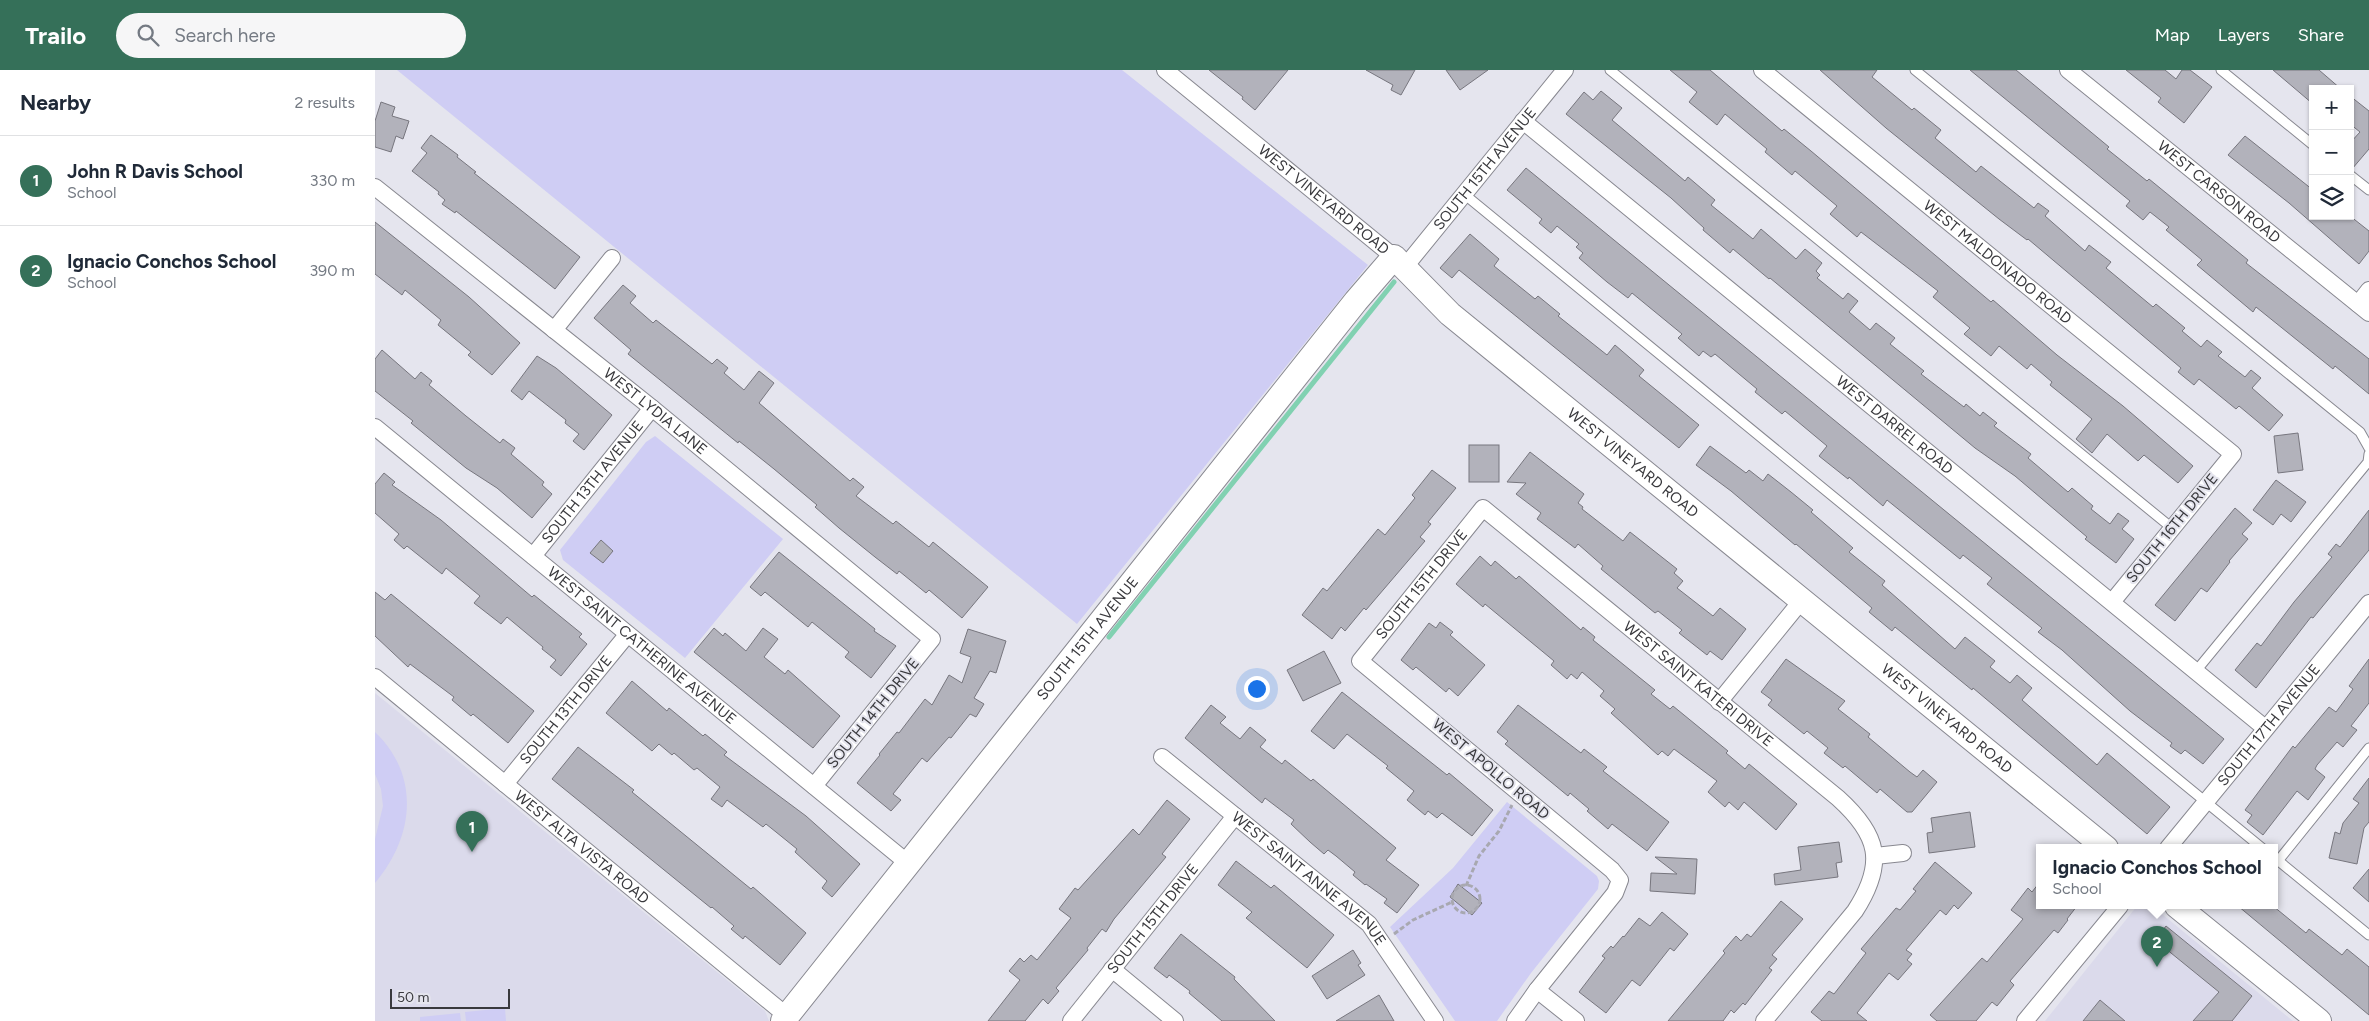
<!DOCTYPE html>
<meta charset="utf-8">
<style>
:root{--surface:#fff;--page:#f6f6f7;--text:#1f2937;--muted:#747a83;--line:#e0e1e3;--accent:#357059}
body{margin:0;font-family:Figtree,sans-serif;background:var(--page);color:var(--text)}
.controls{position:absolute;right:15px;top:15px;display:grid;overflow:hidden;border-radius:0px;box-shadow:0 1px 4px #0004}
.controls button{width:45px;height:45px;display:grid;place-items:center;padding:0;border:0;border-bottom:1px solid var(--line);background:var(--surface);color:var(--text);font:25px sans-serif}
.scale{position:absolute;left:15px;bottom:12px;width:120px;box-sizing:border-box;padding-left:5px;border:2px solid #39393d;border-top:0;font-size:14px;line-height:18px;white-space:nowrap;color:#39393d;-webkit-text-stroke:4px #e5e5ee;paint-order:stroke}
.you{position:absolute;left:881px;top:618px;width:18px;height:18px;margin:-12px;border:4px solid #fff;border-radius:50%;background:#1a73e8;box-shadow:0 0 0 8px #1a73e833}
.badge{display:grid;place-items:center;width:32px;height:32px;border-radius:50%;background:var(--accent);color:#fff;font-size:16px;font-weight:700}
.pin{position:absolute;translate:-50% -41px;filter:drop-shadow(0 1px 2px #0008)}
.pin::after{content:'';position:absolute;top:26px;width:18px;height:15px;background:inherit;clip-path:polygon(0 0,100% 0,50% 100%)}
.popup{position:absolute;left:1661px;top:774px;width:242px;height:65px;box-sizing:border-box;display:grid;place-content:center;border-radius:0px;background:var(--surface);filter:drop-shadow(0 1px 4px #0005);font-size:16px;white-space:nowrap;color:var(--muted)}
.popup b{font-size:19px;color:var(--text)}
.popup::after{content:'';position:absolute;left:50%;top:100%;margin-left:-10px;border:10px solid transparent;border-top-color:var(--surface)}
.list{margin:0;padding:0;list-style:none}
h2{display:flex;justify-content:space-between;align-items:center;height:65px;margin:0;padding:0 20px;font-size:21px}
h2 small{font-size:16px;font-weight:400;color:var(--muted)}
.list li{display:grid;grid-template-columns:32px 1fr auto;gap:15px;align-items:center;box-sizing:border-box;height:90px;padding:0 20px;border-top:1px solid var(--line)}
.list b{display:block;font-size:19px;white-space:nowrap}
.list p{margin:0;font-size:16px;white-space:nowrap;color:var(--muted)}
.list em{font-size:16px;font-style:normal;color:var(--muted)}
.icon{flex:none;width:28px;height:28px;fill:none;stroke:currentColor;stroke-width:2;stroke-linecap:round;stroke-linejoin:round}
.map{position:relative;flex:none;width:1994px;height:951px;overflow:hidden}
header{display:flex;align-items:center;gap:30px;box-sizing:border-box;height:70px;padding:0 25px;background:var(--accent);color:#fff}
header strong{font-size:24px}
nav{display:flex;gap:28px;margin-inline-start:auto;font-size:18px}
.search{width:350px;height:45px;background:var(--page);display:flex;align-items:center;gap:12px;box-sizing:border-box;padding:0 18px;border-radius:28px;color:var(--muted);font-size:19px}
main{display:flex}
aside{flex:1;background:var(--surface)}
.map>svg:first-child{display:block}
.built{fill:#dbdaeb}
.green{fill:#cfcdf4}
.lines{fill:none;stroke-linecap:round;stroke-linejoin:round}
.stream{stroke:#81d1b1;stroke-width:5}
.building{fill:#b2b2bb;stroke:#77767e}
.lane-casing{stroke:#888890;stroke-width:11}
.street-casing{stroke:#888890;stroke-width:18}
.secondary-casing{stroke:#888890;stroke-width:26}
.path{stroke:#a8a8b0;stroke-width:3;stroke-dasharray:5 2.5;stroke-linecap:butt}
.lane{stroke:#fff;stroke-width:9}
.street{stroke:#fff;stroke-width:16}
.secondary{stroke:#fff;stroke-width:24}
.labels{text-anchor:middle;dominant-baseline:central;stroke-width:4;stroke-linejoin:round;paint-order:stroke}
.street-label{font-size:15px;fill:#39393d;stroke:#e5e5ee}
</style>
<header>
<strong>Trailo</strong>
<div class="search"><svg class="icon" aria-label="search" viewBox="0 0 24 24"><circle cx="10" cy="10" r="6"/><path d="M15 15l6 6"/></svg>Search here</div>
<nav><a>Map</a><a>Layers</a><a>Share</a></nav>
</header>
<main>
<aside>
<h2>Nearby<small>2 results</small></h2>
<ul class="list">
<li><span class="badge">1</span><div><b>John R Davis School</b><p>School</p></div><em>330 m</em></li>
<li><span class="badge">2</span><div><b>Ignacio Conchos School</b><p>School</p></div><em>390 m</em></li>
</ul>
</aside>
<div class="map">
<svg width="1994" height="951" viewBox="0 0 1994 951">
<rect width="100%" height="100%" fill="#e5e5ee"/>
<!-- built -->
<g class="built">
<path d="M0,623L390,941L394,951H0Z"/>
<path d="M1762,836H1777L1918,951H1670Z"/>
</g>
<!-- green -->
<g class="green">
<path d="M22,0H747L993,195L702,554Z"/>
<path d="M280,366L408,469L310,588L188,490L185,480L271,372Z"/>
<path d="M0,662C46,706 39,767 0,813V769L8,736L6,719L0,704Z"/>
<path d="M1132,732L1222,806L1224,811L1223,819L1156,903L1122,951H1080L1015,857L1078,798Z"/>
<path d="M130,938L131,951H91L90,942Z"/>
<path d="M85,943L86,951H45V947Z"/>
</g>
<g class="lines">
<!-- stream -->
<path class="stream" d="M734,567L1019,212"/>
</g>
<!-- building -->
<g class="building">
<path d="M834,0H913L880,40L867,29L868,27Z"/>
<path d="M991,0H1040L1026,25L1016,20L1018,15Z"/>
<path d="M1071,0H1113L1085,20Z"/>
<path d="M1295,0H1335L1407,61L1409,59L1436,81L1616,232L1618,230L1682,285L1748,336L1818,396L1803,413L1769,385L1763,391L1732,364L1717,383L1701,369L1717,349L1675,315L1677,312L1656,294L1652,299L1624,276L1616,286L1589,264L1595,258L1558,227L1563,221L1486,162L1482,167L1455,144L1462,136L1420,101L1417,105L1390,82L1392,79L1350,44L1342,55L1314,32L1322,22Z"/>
<path d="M1445,0H1502L1497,7L1537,40L1539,38L1566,60L1560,68L1601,102L1606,96L1659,138L1663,133L1674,141L1670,146L1710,181L1714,175L1736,192L1731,198L1778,237L1781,234L1810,258L1807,261L1826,277L1832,270L1847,282L1843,286L1870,307L1876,300L1886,308L1877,318L1908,345L1894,361L1864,336L1861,339L1824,309L1819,315L1803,302L1806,298L1754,254L1653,169L1652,170L1624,149L1511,58Z"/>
<path d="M1595,0H1641L1734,77L1732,79L1772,111L1774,109L1873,190L1871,193L1994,289V324L1960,296L1958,299L1881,237L1878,242L1865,231L1822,195L1827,190L1791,160L1794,157L1775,142L1768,150L1751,136L1755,131Z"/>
<path d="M1751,0H1790L1801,9L1807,0H1815L1837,17L1809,53L1783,32L1786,28Z"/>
<path d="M1898,0H1944L1966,19H1938V34Z"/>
<path d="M1226,21L1247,38L1237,50L1310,111L1313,107L1340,130L1336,135L1378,169L1386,159L1421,189L1430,179L1447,193L1441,201L1445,205L1442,208L1468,229L1473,223L1483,231L1474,242L1495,260L1501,253L1520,268L1515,274L1549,301L1546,304L1589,337L1591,334L1605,346L1608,342L1622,353L1619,356L1656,384L1653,388L1693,422L1697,418L1718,436L1716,439L1735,454L1743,443L1754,451L1747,459L1759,469L1741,493L1710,469L1712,467L1640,406L1600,378L1395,208L1394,209L1358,179L1355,183L1328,160L1329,158L1296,128L1191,44L1209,22L1218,30Z"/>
<path d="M1975,26L1994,41V79L1977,99H1975V73L1985,62L1975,54Z"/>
<path d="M6,32L20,37L17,46L34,51L28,69L21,66L16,82L0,77V51Z"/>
<path d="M56,65L83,85L82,87L101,102L99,103L205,187L180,219L81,141L80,143L67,134L70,130L63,124L64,122L37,101L52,83L46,78Z"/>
<path d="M1870,66L1938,120V146H1975L1994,161V181L1984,194L1914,133L1853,85Z"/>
<path d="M1151,98L1849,669L1828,694L1810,680L1806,684L1795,676L1797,673L1755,641L1687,580L1663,562L1667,558L1612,514L1617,508L1588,485L1585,489L1512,430L1508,436L1474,407L1473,409L1444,386L1452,376L1410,341L1407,344L1380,322L1382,319L1340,284L1336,287L1328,281L1324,286L1303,268L1307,264L1257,223L1253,228L1232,212L1204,188L1208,183L1201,177L1204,174L1182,156L1176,163L1164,153L1167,149L1132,120Z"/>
<path d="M0,152L94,227L145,273L117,305L93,285L96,282L63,255L66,250L30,220L27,225L0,204Z"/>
<path d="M1095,164L1124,189L1119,196L1160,229L1163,226L1185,244L1183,246L1232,285L1240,275L1269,300L1264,306L1324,355L1304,378L1084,200L1077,208L1065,198Z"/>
<path d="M248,215L261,226L255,233L278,253L281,250L337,294L342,289L353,298L349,303L369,320L384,301L399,313L384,333L475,411L478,408L489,417L481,426L518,454L521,451L554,477L558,472L613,517L587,548L554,520L551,523L524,501L522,504L500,487L464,458L440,437L442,435L399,399L364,371L363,373L253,284L256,280L219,248Z"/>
<path d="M7,280L40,309L46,302L57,311L54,315L91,346L125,373L128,369L140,378L136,384L169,412L167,415L177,424L157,448L122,418L91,398L36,353L38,351L0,321V289Z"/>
<path d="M162,286L181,298L237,345L209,380L198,371L204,364L190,353L191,350L154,321L147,330L136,321Z"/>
<path d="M1923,363L1928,400L1903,403L1899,366Z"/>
<rect x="1094" y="375" width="30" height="37"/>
<path d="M1335,376L1371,403L1374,400L1388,411L1393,404L1416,422L1438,440L1436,442L1478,478L1474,482L1510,511L1507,515L1580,579L1590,567L1620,591L1615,597L1635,613L1642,605L1657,618L1647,630L1722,695L1732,683L1795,737L1772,764L1598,618L1597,620L1520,557L1517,561L1494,542L1497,538L1421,474L1420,475L1356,421L1321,395Z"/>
<path d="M1155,382L1209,424L1203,433L1208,437L1207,439L1248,471L1255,462L1302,499L1299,503L1308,511L1302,518L1338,546L1345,538L1371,559L1347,590L1335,581L1332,585L1304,563L1307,560L1283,541L1280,543L1226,499L1228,496L1203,474L1200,478L1162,449L1166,443L1141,424L1151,413L1132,412Z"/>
<path d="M1057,400L1081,418L1053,452L1056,454L1045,467L1050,471L991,540L989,538L970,561L966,557L957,569L927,545L948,518L952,521L1003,459L1010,465L1040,428L1037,425Z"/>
<path d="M9,403L20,412L17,415L66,450L157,527L159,525L207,564L204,567L212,574L186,606L175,597L181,590L167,579L168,577L132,547L126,554L99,533L105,526L71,498L67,504L32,476L29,479L19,470L24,464L0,443V414Z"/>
<path d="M1901,410L1931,432L1916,452L1906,444L1898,455L1878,440Z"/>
<path d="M1860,438L1877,453L1867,464L1873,469L1854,491L1855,492L1832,522L1826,518L1800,551L1780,535Z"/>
<path d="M1994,440V480L1938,548L1936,547L1881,618L1860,600L1882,573L1886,576L1919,532L1957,487L1953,484L1961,474L1965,477Z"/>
<path d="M226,470L238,481L228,493L215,483Z"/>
<path d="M404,482L500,559L499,561L521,576L496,608L470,587L474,582L437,552L433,557L390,522L386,526L375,517Z"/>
<path d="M1105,486L1116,496L1120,491L1141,509L1144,506L1206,560L1208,557L1220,567L1218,570L1280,620L1276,624L1295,639L1298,636L1353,681L1351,683L1370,699L1374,694L1422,734L1401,760L1369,732L1363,740L1354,732L1350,737L1333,722L1342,711L1299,679L1293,686L1287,681L1283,685L1236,643L1240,639L1225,626L1229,621L1207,602L1202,609L1196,604L1192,609L1176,595L1179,591L1110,534L1108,537L1081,514Z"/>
<path d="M0,522L10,530L16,524L159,641L133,673L98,644L96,646L77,630L79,627L35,594L33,597L0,566Z"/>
<path d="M1065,552L1078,562L1075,565L1110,595L1083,626L1074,618L1071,622L1041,597L1038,600L1026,590L1054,553L1061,558Z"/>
<path d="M339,558L348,566L350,563L371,581L388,558L403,569L389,587L410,604L413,600L465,646L438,678L319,582Z"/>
<path d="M593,559L631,571L621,603L615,601L599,628L609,634L601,647L595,644L576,668L574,667L552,692L547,688L518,724L526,730L516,741L482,713L505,685L504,684L522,662L524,663L550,629L557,635L574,605L587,613L596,587L585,583Z"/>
<path d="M949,581L966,613L928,631L912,600Z"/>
<path d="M1411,589L1470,631L1463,639L1495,664L1493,667L1535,702L1542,707L1548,700L1562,712L1537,742H1532L1505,719L1502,723L1470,696L1468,698L1449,683L1453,678L1432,661L1429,664L1393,635L1397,630L1386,622Z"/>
<path d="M1994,589V633L1976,656L1982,660L1968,677L1962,672L1942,695L1940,699L1950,707L1933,730L1922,721L1888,765L1872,752L1877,745L1870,740L1918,676L1920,678L1954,637L1961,642L1978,619L1974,616Z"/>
<path d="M257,611L292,641L294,638L328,666L330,664L352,682L349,685L431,746L485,794L457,827L447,818L452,811L420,782L422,779L401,762L391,754L388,757L352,730L347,737L336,729L345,717L322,698L319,700L299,683L297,685L284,674L277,681L231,643Z"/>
<path d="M967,622L1072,705L1074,703L1118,740L1097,766L1067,743L1062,748L1053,741L1050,745L1032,730L1039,721L1011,698L1013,696L972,664L959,679L936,661Z"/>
<path d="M836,635L851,647L845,653L865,669L875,657L891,670L885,677L907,694L910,690L936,711L938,709L1021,778L1011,790L1044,815L1022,843L1009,833L1012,829L991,814L990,815L978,805L980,802L961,786L953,780L949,784L935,772L916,754L919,750L890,728L887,733L810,668Z"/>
<path d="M1143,635L1206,683L1209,679L1232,697L1228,701L1294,752L1272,781L1237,754L1233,759L1212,741L1214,739L1195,723L1193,726L1130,674L1133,671L1122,662Z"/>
<path d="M203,677L259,720L257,722L376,819L378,817L431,863L405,895L370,866L368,869L356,859L359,856L337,837L336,838L177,709Z"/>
<path d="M1994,708V752L1989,758L1982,794L1954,788L1960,762L1965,764L1968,753L1984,733L1978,729Z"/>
<path d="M792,730L815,749L787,784L791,787L739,849L731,862L727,859L712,878L713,880L681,918L684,921L673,934L668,929L650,951H613L645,910L634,901L645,888L649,892L656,885L662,890L696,848L684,839L700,818L703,820L758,759L764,765Z"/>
<path d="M1595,742L1600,777L1554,783L1552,763L1558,762L1556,748Z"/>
<path d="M1464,772L1467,792L1461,793L1463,807L1400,815L1399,804L1426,800L1423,777Z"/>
<path d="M1280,787L1322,789L1320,824L1275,821L1276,803L1302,804Z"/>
<path d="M861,791L896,818L899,815L959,865L932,898L871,848L877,842L843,815Z"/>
<path d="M1560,792L1597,823L1583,839L1579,835L1571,845L1565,840L1531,880L1537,884L1532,890L1537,894L1523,910L1514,903L1482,943L1492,951H1447L1436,942L1454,921L1459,924L1491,883L1486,879L1521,838L1525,840L1541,821L1538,819Z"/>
<path d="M1994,799V832L1978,818Z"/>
<path d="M1664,813V836H1702L1692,849L1693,850L1683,863L1679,860L1635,911L1639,915L1622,936L1617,932L1601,951H1562L1555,945L1607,888L1612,892L1648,849L1636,840L1653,818L1657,822Z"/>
<path d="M1083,814L1107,833L1097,845L1075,827Z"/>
<path d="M1406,831L1428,849L1397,885L1402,889L1394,898L1397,900L1370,935L1368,933L1359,943L1356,940L1348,951H1293L1350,883L1348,881L1361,866L1366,871L1372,864L1376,867Z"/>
<path d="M1863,836H1898L1931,863L1934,859L1967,885L1972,879L1994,897V945Z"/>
<path d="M1287,842L1313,864L1299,881L1295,878L1265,916L1257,910L1231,943L1204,922L1230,888L1227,886L1236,876L1238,878L1248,866L1249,867L1264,848L1275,856Z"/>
<path d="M1791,856L1877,926L1857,951H1818L1844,922L1780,870Z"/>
<path d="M806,864L860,907L859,909L900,951H847L814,923L815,921L794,905L792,908L779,898Z"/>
<path d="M978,880L986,893L983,895L990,905L952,929L937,906Z"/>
<path d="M1004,925L1019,951H961Z"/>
<path d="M1725,930L1750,951H1708Z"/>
</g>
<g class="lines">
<defs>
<g id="lane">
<path d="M1235,0L1797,458"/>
<path d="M1540,0L1985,362L1994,378"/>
<path d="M1846,0L1938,75"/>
<path d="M1975,105L1994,120"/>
<path d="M1089,124L1887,778"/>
<path d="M1821,601L1993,392L1994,384"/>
<path d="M1900,788L1994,865"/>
<path d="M1903,791L1994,678"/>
</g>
<g id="street">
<path id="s1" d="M790,0L1019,187"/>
<path id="s2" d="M1387,0L1858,384L1737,532"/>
<path id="s3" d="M1693,0L1994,243"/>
<path id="s4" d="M1148,51L1890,658"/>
<path id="s5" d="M0,117L277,338L557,569L439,716"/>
<path id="s6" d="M1029,198L1190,0"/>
<path d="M1983,234L1994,220"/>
<path d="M179,260L237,188"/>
<path id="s7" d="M0,357L534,794"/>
<path id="s8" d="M158,486L277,338"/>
<path id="s9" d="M0,607L412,946"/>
<path d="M1344,632L1427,530"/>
<path id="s10" d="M787,687L994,854L1060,951"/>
<path id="s11" d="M130,714L252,565"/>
<path id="s12" d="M1793,778L1994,533"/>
<path d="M1500,786L1528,783"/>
<path d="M737,899L800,951"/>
<path d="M1162,920L1201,951"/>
<path id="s13" d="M696,951L860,746"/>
<path id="s14" d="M1140,951L1162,920L1240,823L1245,810L1237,800L985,591L1108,438L1463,728C1504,765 1511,793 1480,841L1389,951"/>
<path d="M1650,951L1745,836"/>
</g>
<g id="secondary">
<path d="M1802,836L1944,951"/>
<path id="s15" d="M408,951L981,231L1019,187L1075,244L1731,778"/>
</g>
</defs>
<!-- lane casing -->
<use href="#lane" class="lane-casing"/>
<!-- street casing -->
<use href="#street" class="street-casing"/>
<!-- secondary casing -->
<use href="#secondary" class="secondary-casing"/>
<!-- path -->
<g class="path">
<circle cx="1091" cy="829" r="14"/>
<path d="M1091,816L1104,786L1124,761L1137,735"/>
<path d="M1019,864L1038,850L1077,832"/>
</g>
<!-- lane -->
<use href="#lane" class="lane"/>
<!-- street -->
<use href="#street" class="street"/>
<!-- secondary -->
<use href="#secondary" class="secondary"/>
</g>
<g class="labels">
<!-- street labels -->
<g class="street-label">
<text stroke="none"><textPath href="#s6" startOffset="128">SOUTH 15TH AVENUE</textPath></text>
<text stroke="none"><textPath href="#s3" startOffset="194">WEST CARSON ROAD</textPath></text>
<text stroke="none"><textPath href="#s1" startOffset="205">WEST VINEYARD ROAD</textPath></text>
<text stroke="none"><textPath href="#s2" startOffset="304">WEST MALDONADO ROAD</textPath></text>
<text stroke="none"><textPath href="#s5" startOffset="359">WEST LYDIA LANE</textPath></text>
<text stroke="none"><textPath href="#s4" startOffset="480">WEST DARREL ROAD</textPath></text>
<text stroke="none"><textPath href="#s15" startOffset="1294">WEST VINEYARD ROAD</textPath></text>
<text stroke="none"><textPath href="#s8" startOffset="95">SOUTH 13TH AVENUE</textPath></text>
<text transform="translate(1797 458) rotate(-51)">SOUTH 16TH DRIVE</text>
<text stroke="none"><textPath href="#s14" startOffset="615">SOUTH 15TH DRIVE</textPath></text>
<text stroke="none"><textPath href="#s15" startOffset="489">SOUTH 15TH AVENUE</textPath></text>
<text stroke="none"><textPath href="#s7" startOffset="345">WEST SAINT CATHERINE AVENUE</textPath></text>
<text stroke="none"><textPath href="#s14" startOffset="991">WEST SAINT KATERI DRIVE</textPath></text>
<text stroke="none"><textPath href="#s11" startOffset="96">SOUTH 13TH DRIVE</textPath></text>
<text transform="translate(498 643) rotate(-51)">SOUTH 14TH DRIVE</text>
<text stroke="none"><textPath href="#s15" startOffset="1699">WEST VINEYARD ROAD</textPath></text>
<text stroke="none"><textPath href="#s12" startOffset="159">SOUTH 17TH AVENUE</textPath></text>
<text transform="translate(1116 699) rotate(40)">WEST APOLLO ROAD</text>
<text stroke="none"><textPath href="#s9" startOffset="268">WEST ALTA VISTA ROAD</textPath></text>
<text stroke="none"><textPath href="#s10" startOffset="191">WEST SAINT ANNE AVENUE</textPath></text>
<text stroke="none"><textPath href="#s13" startOffset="131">SOUTH 15TH DRIVE</textPath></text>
</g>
</g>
</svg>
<div class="controls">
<button>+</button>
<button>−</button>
<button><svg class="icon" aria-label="layers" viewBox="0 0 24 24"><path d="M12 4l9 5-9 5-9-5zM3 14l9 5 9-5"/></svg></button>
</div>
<div class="scale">50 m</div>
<div class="you"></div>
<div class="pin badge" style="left:97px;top:782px">1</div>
<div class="pin badge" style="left:1782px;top:897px">2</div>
<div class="popup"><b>Ignacio Conchos School</b>School</div>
</div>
</main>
